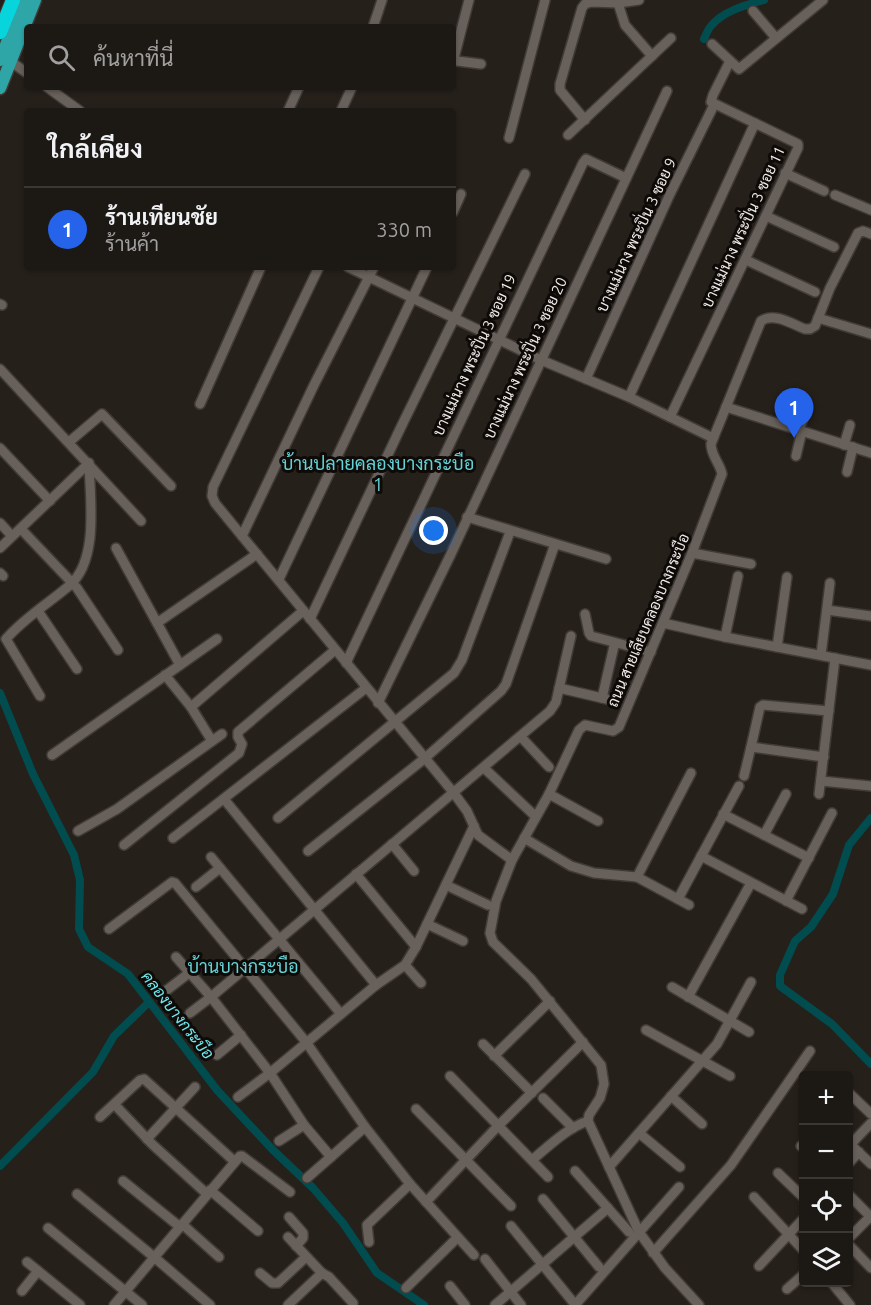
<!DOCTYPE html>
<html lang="th">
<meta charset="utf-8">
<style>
:root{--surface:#1c1814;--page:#292522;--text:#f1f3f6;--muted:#a0a0a0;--line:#3a3734;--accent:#2563eb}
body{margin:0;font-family:Ubuntu,Sarabun,sans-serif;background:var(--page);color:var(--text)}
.controls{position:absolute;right:18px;bottom:18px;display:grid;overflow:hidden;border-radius:6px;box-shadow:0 2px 4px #0004}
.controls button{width:54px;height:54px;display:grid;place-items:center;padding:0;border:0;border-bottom:2px solid var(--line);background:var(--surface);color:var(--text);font:30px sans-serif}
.you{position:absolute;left:434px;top:531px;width:21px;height:21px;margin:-15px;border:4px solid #fff;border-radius:50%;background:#1a73e8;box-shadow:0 0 0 9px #1a73e833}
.badge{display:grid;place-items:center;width:39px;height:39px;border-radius:50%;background:var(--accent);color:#fff;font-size:20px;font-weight:700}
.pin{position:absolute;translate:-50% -50px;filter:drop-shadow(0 2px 3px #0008)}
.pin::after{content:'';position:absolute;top:32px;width:21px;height:18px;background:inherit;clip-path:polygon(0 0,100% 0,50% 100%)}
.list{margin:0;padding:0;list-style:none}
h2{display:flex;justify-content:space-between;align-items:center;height:78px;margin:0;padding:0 24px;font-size:26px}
h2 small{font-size:20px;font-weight:400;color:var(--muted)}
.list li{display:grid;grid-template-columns:39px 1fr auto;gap:18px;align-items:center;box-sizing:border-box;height:84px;padding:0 24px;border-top:2px solid var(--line)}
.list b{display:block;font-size:22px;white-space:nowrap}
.list p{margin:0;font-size:20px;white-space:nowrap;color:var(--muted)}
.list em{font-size:20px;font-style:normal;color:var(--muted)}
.icon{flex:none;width:33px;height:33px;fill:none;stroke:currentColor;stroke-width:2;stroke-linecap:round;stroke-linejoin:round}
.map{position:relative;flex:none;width:871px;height:1305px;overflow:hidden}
.search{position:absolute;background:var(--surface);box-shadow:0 2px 4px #0004;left:24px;top:24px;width:432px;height:66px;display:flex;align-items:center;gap:15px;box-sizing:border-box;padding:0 21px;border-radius:6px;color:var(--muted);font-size:22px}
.panel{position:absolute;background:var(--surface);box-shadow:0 2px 4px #0004;left:24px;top:108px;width:432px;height:162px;border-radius:6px}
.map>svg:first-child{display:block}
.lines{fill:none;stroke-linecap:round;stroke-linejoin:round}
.canal{stroke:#004c4f;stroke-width:8}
.minor-casing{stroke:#413b37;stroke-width:12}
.major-casing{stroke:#413b37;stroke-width:15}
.highway-casing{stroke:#413b37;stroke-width:16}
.minor{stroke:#68605a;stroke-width:9}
.major{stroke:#2ea6a7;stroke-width:12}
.highway{stroke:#07d4db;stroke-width:14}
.labels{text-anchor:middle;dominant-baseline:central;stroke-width:6;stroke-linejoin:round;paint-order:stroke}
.street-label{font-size:15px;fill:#f1ece9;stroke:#0d0a08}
.water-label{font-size:16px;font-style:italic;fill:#6ee9ee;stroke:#0d0a08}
.quarter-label{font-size:18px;fill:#65d2d6;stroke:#0d0a08}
</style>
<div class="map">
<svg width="871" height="1305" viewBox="0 0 871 1305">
<rect width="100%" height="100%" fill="#26201a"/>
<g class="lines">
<!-- canal -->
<g class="canal">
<path d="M704,39C706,35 708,29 711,26C723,11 746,5 764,0"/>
<path d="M0,693L33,774L74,855L80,880L79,929L88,947L128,974L217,1090L273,1150L313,1188L343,1223L377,1273L424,1305"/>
<path d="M871,818L849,845L833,894L811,927L795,941L780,975V986L832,1024L871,1064"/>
<path d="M0,1166L93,1072L114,1036L148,1003"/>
</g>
<defs>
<g id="minor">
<path d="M469,0L454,58L457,61L481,64"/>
<path d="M617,0L625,25L652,56"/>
<path d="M753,11L776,38"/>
<path d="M373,27L382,0"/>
<path d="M712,44L739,69L823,0"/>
<path d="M10,61L27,73"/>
<path d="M47,87L80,111"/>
<path d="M288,111L299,87"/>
<path d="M341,111L352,87"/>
<path d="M585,120L560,90V84L582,8L585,4L591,2L618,3L639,0"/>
<path d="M568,135L671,38"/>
<path d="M509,138L545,0"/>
<path d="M785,173L824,191"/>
<path d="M835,195L871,210"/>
<path d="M453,212L461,194"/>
<path d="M766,216L834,247"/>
<path d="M746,260L815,292"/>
<path d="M319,267L213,487L212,496L215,503L242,536L453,792L467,811L478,835L512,860"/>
<path d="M348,267L541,360L629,397L713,438"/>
<path d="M0,304L2,305"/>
<path d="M818,318L871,334"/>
<path d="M0,369L141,521"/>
<path d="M586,379L670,194L714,105"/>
<path d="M629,397L755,123"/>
<path d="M200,404L261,267"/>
<path d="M726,407L871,453"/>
<path d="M670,417L798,148V144L794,142L711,102L713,95L730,61"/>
<path d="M799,430L806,411"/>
<path d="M69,442L102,414L171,486"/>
<path d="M844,445L850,425"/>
<path d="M0,448L50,501"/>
<path d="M796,456L802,431"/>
<path d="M847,472L853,447"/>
<path d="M467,517L606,559"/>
<path d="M0,523L12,536"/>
<path d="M21,529L77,588L118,650"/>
<path d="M242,536L314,385L374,267"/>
<path d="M0,548L89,463"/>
<path d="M116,548L180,665"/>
<path d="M692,553L751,564"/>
<path d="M0,573L3,576"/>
<path d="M279,579L427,267"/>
<path d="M827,610L871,616"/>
<path d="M38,611L77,669"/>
<path d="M585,614L589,633L591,636L651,652"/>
<path d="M310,619L401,427L525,174"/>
<path d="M157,623L257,554"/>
<path d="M663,623L725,637L871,665"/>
<path d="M725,637L738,576"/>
<path d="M777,647L787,577"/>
<path d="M821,655L830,583"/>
<path d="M346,663L583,163L586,159L626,178"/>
<path d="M165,675L191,707L212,741"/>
<path d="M559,688L615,701"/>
<path d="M40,696L6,639C24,618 49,603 70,585C99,559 90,499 89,463"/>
<path d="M602,698L614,646"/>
<path d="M378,703L450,556L667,91"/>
<path d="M191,707L303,611"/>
<path d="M521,737L549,767"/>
<path d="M52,755L217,639"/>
<path d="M824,757L751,747L760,707L763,705L829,711"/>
<path d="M484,768L534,815"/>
<path d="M744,776L751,747"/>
<path d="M821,781L871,786"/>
<path d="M549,794L598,821"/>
<path d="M819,794L835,658"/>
<path d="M224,799L376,985"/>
<path d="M723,814L809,858"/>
<path d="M278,818L454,673L462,660L510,532"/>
<path d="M78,831L117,809L222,734"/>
<path d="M764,835L786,794"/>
<path d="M173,838L366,688"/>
<path d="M524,838L571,866L594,873L637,877L689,905"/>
<path d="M392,844L414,871"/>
<path d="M124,845L239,753L242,744L238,737V732L335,650"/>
<path d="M308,851L424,759L501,691L506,684L555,544"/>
<path d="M701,856L802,909"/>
<path d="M211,857L341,1014"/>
<path d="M356,874L416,947"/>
<path d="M637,877L691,773"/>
<path d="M446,885L488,905"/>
<path d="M196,887L220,868"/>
<path d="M678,899L739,786"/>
<path d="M786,901L832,813"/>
<path d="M427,924L463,941"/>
<path d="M109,929L168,885L172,882L175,883L306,1042L365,1127L410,1184L474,1255"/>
<path d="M176,957L211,997L270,1073L304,1125L331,1157"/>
<path d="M405,965L421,983"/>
<path d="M672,987L749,1032"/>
<path d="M167,990L189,973"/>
<path d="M688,997L751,883"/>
<path d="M190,1013L211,997L550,711L556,702L571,636"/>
<path d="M646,1030L730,1076"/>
<path d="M483,1044L532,1093"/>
<path d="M217,1055L241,1035"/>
<path d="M494,1056L550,1001"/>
<path d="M450,1076L548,1177"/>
<path d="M848,1092L871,1114"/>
<path d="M671,1096L702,1124"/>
<path d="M238,1097L270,1073L376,985L405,965L416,947L474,826"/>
<path d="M543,1098L573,1128"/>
<path d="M115,1105L153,1145L207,1194"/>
<path d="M416,1109L511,1206"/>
<path d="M100,1117L140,1080L144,1079L234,1161"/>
<path d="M639,1133L680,1167"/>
<path d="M147,1139L195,1087"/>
<path d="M279,1141L304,1125"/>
<path d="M848,1142L871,1164"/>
<path d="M851,1144L871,1123"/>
<path d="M801,1146L804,1148"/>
<path d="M532,1160C549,1146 567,1128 588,1121"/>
<path d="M848,1164L859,1152"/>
<path d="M609,1167L717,1044L751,982"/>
<path d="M575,1171L629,1232"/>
<path d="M778,1173L804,1198"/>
<path d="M307,1178L365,1127"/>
<path d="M123,1181L180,1227"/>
<path d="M210,1190L258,1231"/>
<path d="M77,1194L154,1257L210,1305"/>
<path d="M848,1194L871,1217"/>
<path d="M754,1197L804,1251"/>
<path d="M543,1199L599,1267"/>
<path d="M426,1202L498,1126L583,1042"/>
<path d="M289,1217L303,1233V1238L296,1246"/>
<path d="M182,1224L219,1257"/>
<path d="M511,1226L573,1302"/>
<path d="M48,1228L142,1305"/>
<path d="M288,1237L322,1273"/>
<path d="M848,1239L871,1216"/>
<path d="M369,1242L367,1225L410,1184"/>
<path d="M848,1244L871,1268"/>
<path d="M653,1253L731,1165L810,1051"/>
<path d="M485,1259L521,1305"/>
<path d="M27,1262L80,1305"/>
<path d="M759,1266L804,1218"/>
<path d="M260,1273L272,1283H278L306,1257"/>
<path d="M831,1282L850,1305"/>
<path d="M450,1286L465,1305"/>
<path d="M406,1288L457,1238"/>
<path d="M787,1289L804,1274"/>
<path d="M22,1291L38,1271"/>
<path d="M114,1305L240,1156H242L290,1192"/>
<path d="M288,1305L322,1273L329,1277L353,1303"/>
<path d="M495,1305L608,1208"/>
<path d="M575,1305L679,1187"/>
<path d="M699,1305L665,1268L639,1232L588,1121L589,1115L600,1098L604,1084L601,1065L531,979L493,942L490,933L496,901L512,860L549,794L579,730L585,725L613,731L619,727L692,553L722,474C720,463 711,456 711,444L761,321C774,312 792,324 805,329H810L815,326L830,288L858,233L863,231L871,234"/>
</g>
<g id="major">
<path d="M0,60L24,0"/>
<path d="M0,88L35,0"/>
</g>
<path id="highway" d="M0,32L13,0"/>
</defs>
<!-- minor casing -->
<use href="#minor" class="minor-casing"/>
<!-- major casing -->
<use href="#major" class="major-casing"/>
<!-- highway casing -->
<use href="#highway" class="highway-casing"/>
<!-- minor -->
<use href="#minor" class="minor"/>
<!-- major -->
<use href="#major" class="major"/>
<!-- highway -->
<use href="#highway" class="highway"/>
</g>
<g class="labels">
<!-- street labels -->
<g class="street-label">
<text transform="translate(743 227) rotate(-65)">บางแม่นาง พระปิ่น 3 ซอย 11</text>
<text transform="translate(636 235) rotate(-65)">บางแม่นาง พระปิ่น 3 ซอย 9</text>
<text transform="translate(474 355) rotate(-65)">บางแม่นาง พระปิ่น 3 ซอย 19</text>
<text transform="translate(525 358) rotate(-65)">บางแม่นาง พระปิ่น 3 ซอย 20</text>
<text transform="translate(648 620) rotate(-67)">ถนน สายเลียบคลองบางกระบือ</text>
</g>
<!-- water labels -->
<g class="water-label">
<text transform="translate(178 1015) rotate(52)">คลองบางกระบือ</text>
</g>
<!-- quarter labels -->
<g class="quarter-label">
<text x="378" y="463">บ้านปลายคลองบางกระบือ<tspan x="378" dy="21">1</tspan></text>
<text x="243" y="966">บ้านบางกระบือ</text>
</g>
</g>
</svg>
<div class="controls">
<button>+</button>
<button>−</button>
<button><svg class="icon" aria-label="locate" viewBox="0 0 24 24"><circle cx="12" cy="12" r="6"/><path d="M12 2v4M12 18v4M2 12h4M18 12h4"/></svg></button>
<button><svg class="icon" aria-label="layers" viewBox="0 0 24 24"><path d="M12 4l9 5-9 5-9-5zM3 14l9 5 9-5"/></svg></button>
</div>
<div class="you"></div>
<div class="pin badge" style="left:794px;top:438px">1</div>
<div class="search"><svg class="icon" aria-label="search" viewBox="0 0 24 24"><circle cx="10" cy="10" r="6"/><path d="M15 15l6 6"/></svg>ค้นหาที่นี่</div>
<section class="panel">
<h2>ใกล้เคียง<small></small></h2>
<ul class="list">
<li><span class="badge">1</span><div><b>ร้านเทียนชัย</b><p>ร้านค้า</p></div><em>330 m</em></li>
</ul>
</section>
</div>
